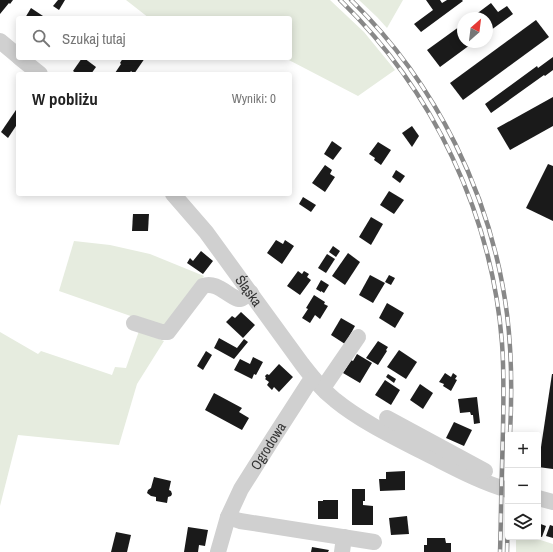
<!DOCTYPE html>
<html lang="pl">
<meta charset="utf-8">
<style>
:root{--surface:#fff;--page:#f2f2f2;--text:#222;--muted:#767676;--line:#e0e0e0}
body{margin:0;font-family:"Archivo Narrow",sans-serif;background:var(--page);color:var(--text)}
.controls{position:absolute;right:12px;bottom:12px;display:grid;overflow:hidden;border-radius:4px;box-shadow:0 2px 10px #0003}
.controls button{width:36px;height:36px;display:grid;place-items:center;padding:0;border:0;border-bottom:1px solid var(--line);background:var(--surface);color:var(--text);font:20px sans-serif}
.compass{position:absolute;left:457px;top:12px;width:36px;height:36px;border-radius:50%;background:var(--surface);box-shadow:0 2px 10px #0003;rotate:28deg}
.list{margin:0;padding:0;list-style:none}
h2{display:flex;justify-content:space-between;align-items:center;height:52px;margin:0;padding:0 16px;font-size:17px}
h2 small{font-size:13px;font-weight:400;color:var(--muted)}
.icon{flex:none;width:22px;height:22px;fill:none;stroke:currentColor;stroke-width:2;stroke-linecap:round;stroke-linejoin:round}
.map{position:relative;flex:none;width:553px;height:552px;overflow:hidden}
.search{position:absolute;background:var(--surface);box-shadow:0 2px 10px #0003;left:16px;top:16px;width:276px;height:44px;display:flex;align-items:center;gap:10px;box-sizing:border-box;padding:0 14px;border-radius:4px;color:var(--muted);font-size:15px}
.panel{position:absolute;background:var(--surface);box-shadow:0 2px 10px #0003;left:16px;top:72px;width:276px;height:124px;border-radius:4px}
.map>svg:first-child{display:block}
.green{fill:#e6ecdf}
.building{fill:#1a1a1a}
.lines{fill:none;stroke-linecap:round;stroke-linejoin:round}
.minor{stroke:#d0d0d0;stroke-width:16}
.rail-casing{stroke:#888;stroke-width:4.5}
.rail{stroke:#fff;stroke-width:3;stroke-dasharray:9;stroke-linecap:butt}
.labels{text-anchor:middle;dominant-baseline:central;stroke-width:4;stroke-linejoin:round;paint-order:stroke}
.street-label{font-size:14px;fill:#333;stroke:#fff}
</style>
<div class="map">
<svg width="553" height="552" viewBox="0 0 553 552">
<rect width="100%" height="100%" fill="#fff"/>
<!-- green -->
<g class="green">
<path d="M126,0H330L364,32L395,70L358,96L285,58H290V18H149Z"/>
<path d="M359,0H403L387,28L377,17Z"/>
<path d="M74,241L110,245L150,254L204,276L165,328L59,291Z"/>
<path d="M139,331L164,341L137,384L119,445L18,435L0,506V332L38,354L41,351L112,375L115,367L126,368Z"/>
<path d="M516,537H531L553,544V552H516Z"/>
</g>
<!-- building -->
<g class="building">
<path d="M0,0H13L10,4L9,3L0,14Z"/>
<path d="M58,0H65L59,10L53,6Z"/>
<path d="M426,0H440L442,3L447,0H462L463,1L421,32L414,24L433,10Z"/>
<path d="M491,3L498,12L507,6L513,14L487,33V18H471Z"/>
<path d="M31,8L46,18H25Z"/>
<path d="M536,20L549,37L463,100L450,83Z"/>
<path d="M463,24V42H474L440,67L427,50Z"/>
<path d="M553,57V70L545,76L544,75L491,113L485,104L537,66L538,68Z"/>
<path d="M82,58H84L96,67L91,74H77L73,71Z"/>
<path d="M123,58H145L134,74L131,71L129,74H117L115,73L121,64L120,63Z"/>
<path d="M553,97V126L510,150L497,128Z"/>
<path d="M18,107V123L8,138L1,132Z"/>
<path d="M412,126L419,136L412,147L402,133Z"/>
<path d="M332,141L342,148L333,160L324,154Z"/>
<path d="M378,142L391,150L381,165L374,160L375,158L369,154Z"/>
<path d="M548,164L553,166V221L526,208Z"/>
<path d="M325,165L332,170L330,174L335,177L325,192L312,183Z"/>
<path d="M396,170L405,176L400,183L392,177Z"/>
<path d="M389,191L404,200L394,214L380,205Z"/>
<path d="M303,197L316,205L311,212L299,204Z"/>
<path d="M133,214H149L148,231H132Z"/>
<path d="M371,217L383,224L371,245L359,237Z"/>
<path d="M276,240L283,244L285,240L294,246L282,264L267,253Z"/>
<path d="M333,246L340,251L336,257L329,252Z"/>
<path d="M201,251L213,261L203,274L187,263L190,258L193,261Z"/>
<path d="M348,253L360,262L345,285L332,276Z"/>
<path d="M327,254L335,259L326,273L318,268Z"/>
<path d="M298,271L302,274L304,271L309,274L307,277L311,280L300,295L287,286Z"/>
<path d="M370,275L385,283L373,303L359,295Z"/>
<path d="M389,275L395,278L391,285L385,282Z"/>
<path d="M321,280L329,285L324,293L321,291V292L316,289Z"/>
<path d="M314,295L325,302L324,304L328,306L320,319L315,315L310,323L302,318L308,309L306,308Z"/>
<path d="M387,303L404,313L395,328L379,318Z"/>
<path d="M241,312L255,325L243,338L226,322L232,316L235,318Z"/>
<path d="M341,318L355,326L345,344L331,335Z"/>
<path d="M219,338L237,348L244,339L248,342L234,359L214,348Z"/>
<path d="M378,341L388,347L386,350L387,351L378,365L366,358Z"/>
<path d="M399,350L417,362L406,379L387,367Z"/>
<path d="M206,351L212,355L203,370L197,366Z"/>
<path d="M357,354L372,363L360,383L343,373L351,360L353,361Z"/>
<path d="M253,357L263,362L256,375L254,374L252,379L234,370L240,359L250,364Z"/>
<path d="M279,364L293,377L279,392L274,387L272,390L267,385L269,382L265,379L266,378L265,376L267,374L269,375Z"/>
<path d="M445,373L451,377L453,373L457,376L455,379L457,380L451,391L443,386L444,384L439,382Z"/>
<path d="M388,374L396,379L394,383L386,377Z"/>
<path d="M552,374H553V469L538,467Z"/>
<path d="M385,380L400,390L391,405L375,395Z"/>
<path d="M420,384L433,393L423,409L410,400Z"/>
<path d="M214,393L242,408L239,412L249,418L242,430L205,410Z"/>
<path d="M477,397L480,423L474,424L473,415H471L470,412L460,413L458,399Z"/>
<path d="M454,422L472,430L464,446L446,438Z"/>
<path d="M405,471V490L380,491L379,479H386V472Z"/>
<path d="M154,477L171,481L169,490L171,491L172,494L171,496L168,497L167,503L156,501V497L151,496L147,493L148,490L151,488Z"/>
<path d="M352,489H365V501H363V505L373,506V525H352Z"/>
<path d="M323,500H338V519H318V501H323Z"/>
<path d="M407,516L409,534L391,535L389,518Z"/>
<path d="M538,523L546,526L542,537L538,536Z"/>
<path d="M550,525L553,526V538L546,536Z"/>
<path d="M188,527L208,530L205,546L199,545L198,552H184Z"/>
<path d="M116,532L131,535L127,552H111Z"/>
<path d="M427,538H445L446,543H451V552H424V545H427Z"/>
<path d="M312,547L329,550L328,552H311Z"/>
</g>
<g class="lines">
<!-- minor -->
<g class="minor">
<path d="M0,41L18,56"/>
<path d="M20,58L40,74"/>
<path id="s1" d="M173,194L206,232L302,364C312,377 322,390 335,400C362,422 396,438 427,454C453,467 480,482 508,490"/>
<path d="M134,323L162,332H168L203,286C216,281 227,295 238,299H241L251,293"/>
<path d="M323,388L358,337"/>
<path d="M387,418L485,471"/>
<path d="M538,498L553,502"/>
<path d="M228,517L240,521L374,542"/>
<path id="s2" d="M218,552L228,517L241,489L270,443L308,384L313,379"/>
<path d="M342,552L344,537"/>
</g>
<defs>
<g id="rail">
<path d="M340,0C433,90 492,214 502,343C505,384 503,426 502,467C501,495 501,524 500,552"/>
<path d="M351,0C436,83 492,196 507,314C512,354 512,395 510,435"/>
<path d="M507,552L508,512"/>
</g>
</defs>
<!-- rail casing -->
<use href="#rail" class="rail-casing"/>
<!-- rail -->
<use href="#rail" class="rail"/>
</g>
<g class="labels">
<!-- street labels -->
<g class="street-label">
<text stroke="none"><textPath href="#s1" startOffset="123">Śląska</textPath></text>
<text stroke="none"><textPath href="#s2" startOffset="118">Ogrodowa</textPath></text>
</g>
</g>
</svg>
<div class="controls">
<button>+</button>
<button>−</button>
<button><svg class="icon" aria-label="layers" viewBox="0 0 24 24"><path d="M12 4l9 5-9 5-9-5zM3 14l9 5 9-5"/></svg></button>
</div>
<svg class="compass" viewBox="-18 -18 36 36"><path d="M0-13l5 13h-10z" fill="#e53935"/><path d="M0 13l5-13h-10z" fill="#767676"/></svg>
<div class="search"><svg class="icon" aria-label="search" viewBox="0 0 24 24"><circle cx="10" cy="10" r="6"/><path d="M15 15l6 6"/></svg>Szukaj tutaj</div>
<section class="panel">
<h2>W pobliżu<small>Wyniki: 0</small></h2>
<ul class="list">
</ul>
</section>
</div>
